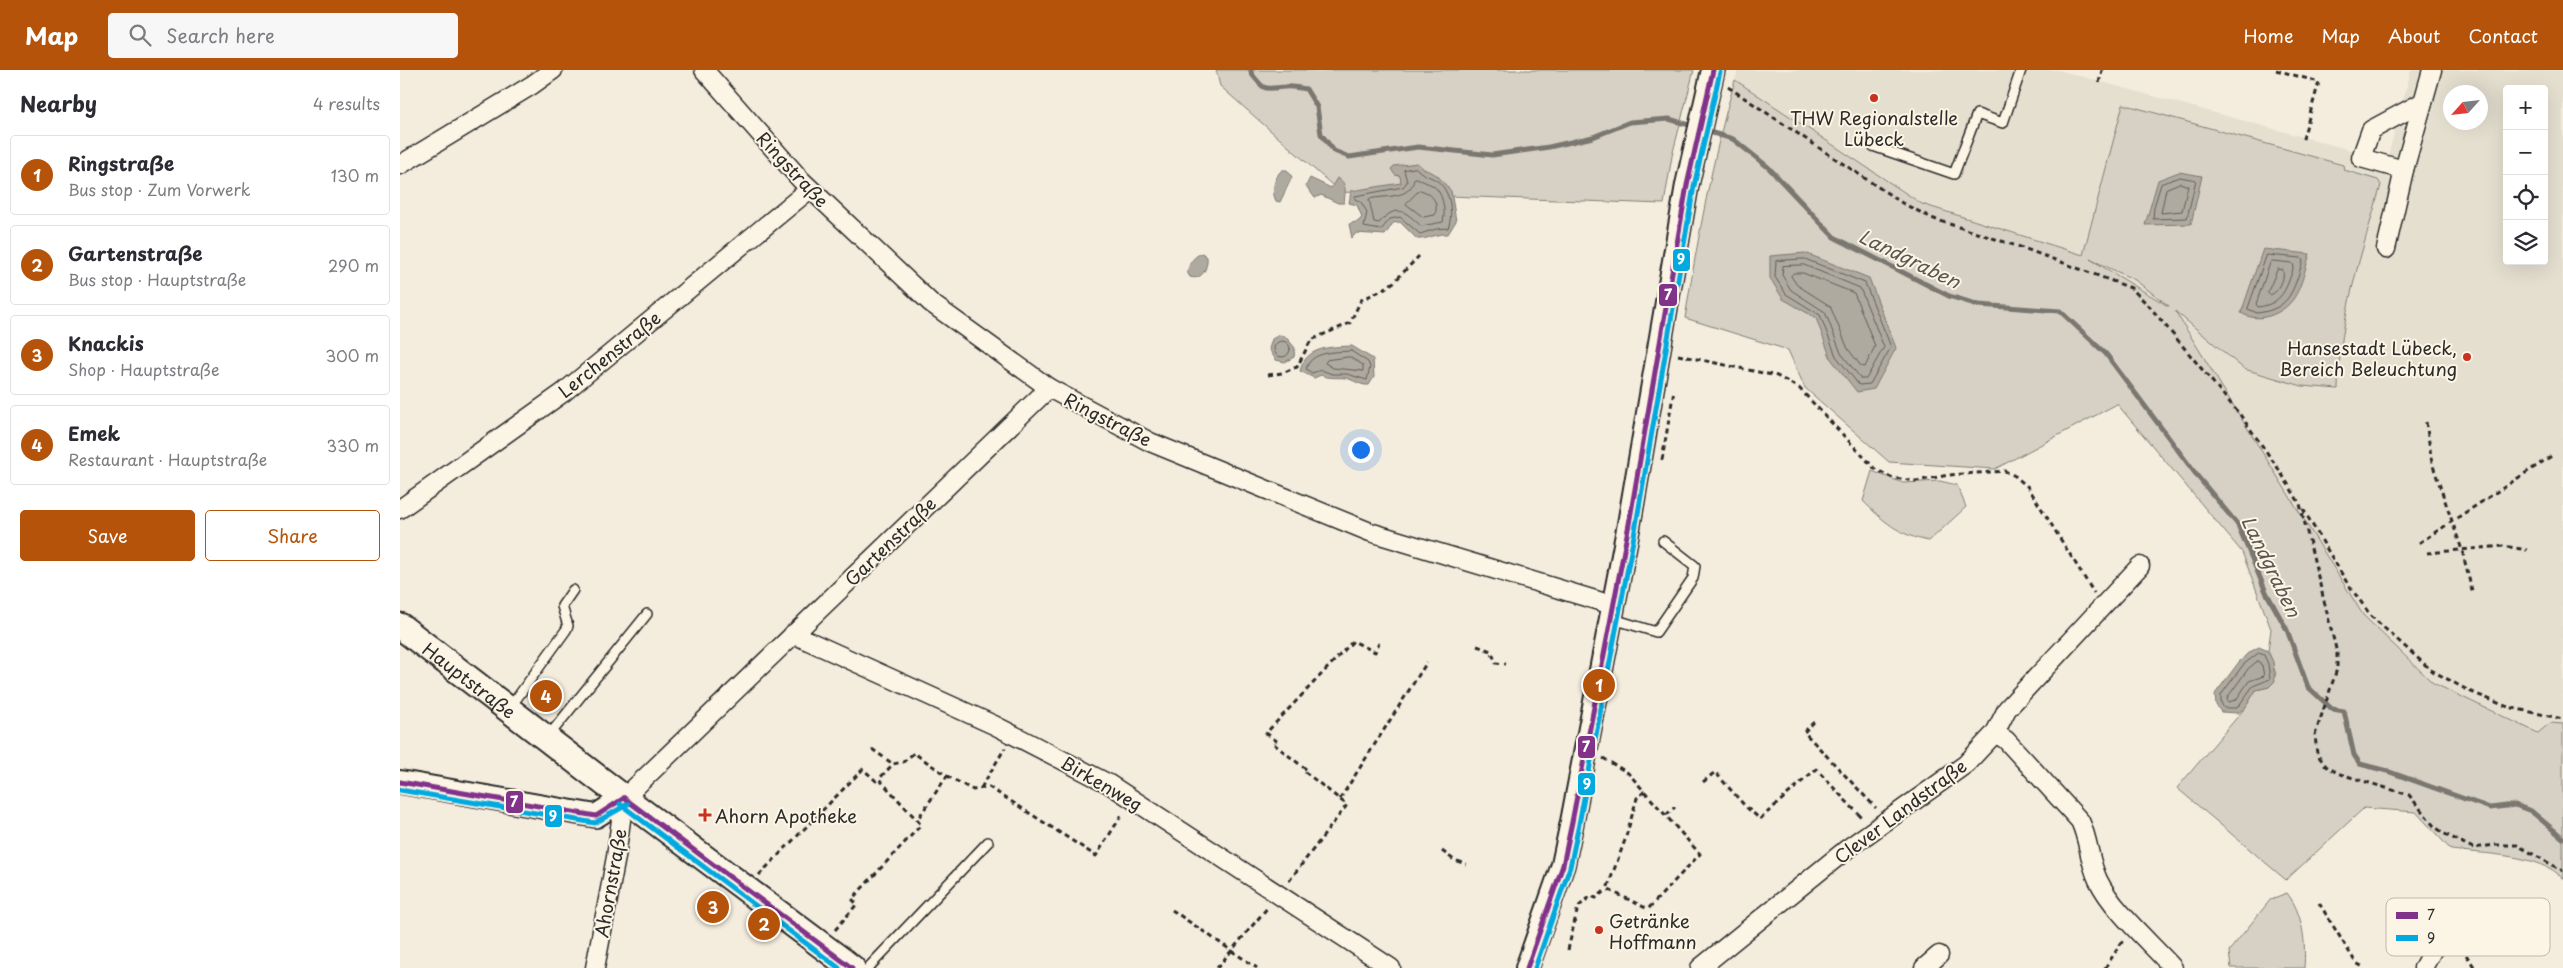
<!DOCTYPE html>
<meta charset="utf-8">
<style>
:root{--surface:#fff;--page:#f7f7f7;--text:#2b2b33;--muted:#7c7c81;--line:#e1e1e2;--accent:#b45309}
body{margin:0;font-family:"Playpen Sans",sans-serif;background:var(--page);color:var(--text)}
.controls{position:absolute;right:15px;top:15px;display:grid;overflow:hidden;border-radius:5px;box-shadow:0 5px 20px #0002}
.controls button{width:45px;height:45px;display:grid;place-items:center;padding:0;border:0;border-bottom:1px solid var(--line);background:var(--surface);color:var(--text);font:25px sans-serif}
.compass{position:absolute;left:2043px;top:15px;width:45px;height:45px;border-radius:50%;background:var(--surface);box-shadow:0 5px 20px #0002;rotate:243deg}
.you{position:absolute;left:960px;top:379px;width:18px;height:18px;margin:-12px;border:4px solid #fff;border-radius:50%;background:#1a73e8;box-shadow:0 0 0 8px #1a73e833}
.badge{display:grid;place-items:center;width:32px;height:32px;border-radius:50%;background:var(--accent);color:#fff;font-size:16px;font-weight:700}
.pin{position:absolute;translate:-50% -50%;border:2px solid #fff;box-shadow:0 1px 5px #0006}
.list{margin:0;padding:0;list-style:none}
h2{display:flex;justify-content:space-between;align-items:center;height:65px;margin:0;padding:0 20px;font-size:21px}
h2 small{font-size:16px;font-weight:400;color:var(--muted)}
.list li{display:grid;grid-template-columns:32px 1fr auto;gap:15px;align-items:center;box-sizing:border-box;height:80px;margin:0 10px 10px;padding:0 10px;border:1px solid var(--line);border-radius:5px}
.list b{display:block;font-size:19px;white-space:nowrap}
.list p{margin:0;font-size:16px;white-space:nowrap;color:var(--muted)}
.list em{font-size:16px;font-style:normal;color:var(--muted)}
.actions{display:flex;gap:10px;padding:15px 20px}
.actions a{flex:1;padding:11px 0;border:1px solid var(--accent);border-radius:5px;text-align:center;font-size:18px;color:var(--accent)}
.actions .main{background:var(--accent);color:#fff}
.icon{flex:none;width:28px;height:28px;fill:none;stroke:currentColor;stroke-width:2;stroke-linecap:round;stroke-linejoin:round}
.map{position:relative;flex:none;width:2163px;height:898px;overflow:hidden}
header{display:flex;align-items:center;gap:30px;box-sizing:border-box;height:70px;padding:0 25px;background:var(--accent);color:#fff}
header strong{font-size:24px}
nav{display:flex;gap:28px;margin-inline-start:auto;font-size:18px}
.search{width:350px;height:45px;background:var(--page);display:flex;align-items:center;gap:12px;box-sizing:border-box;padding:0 18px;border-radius:5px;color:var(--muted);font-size:19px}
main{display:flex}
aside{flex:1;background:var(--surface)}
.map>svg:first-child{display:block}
.built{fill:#e5dfd0;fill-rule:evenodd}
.green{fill:#d6d1c4;stroke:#807e78;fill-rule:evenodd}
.water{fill:#afaaa0;stroke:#7a7771}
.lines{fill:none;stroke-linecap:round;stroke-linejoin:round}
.shore{stroke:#605e5a;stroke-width:1}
.stream{stroke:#7a7771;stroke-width:5}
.service-casing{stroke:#2b2b2b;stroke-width:12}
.minor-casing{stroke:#2b2b2b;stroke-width:21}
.tertiary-casing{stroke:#2b2b2b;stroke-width:26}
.secondary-casing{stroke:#2b2b2b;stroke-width:29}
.path{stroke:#2b2b2b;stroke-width:3;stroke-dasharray:5 4;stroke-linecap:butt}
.service{stroke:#fcf5e5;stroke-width:9}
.minor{stroke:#fcf5e5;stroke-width:18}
.tertiary{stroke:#fcf5e5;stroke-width:22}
.secondary{stroke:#fcf5e5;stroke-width:25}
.bus-1-casing{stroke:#fcf5e5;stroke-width:9}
.bus-2-casing{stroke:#fcf5e5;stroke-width:9}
.bus-1{stroke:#81338a;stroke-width:5}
.bus-2{stroke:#02a9e0;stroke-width:5}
.poi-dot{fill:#c8321e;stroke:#fcf5e5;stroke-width:2}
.labels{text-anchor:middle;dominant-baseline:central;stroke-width:4;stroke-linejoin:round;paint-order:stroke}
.poi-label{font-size:18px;fill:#2b2b2b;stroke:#fcf5e5;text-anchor:start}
.street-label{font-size:18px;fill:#2b2b2b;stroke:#fcf5e5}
.water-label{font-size:19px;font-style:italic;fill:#595754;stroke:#fcf5e5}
.key{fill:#fcf5e5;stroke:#bdb8ad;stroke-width:1}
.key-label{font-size:14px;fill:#2b2b2b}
.line-badge{stroke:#fcf5e5;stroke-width:2}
.badge-label{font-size:14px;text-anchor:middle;font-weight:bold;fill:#fff}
</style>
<header>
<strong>Map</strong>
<div class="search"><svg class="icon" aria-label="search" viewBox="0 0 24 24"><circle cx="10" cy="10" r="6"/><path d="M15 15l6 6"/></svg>Search here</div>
<nav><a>Home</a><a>Map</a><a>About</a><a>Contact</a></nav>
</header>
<main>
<aside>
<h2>Nearby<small>4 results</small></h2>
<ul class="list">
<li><span class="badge">1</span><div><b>Ringstraße</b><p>Bus stop · Zum Vorwerk</p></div><em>130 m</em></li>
<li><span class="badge">2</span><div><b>Gartenstraße</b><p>Bus stop · Hauptstraße</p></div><em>290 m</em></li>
<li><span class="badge">3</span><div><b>Knackis</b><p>Shop · Hauptstraße</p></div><em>300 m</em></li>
<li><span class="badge">4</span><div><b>Emek</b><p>Restaurant · Hauptstraße</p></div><em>330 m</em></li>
</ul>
<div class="actions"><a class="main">Save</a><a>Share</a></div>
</aside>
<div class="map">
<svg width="2163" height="898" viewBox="0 0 2163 898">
<rect width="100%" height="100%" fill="#f4edde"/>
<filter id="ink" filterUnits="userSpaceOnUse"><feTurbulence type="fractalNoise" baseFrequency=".02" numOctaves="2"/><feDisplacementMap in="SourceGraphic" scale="10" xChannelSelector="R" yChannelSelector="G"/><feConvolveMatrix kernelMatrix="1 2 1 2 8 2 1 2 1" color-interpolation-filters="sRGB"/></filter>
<g filter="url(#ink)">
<!-- built -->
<path class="built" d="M1338,0H1658L1987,90L2011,0H2163V675L2033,613L1963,545L1774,240L1683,185L1522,134L1335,10ZM2107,19H2144V191H2107ZM2050,22H2080V52H2050Z"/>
<!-- green -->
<g class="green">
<path d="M816,0H1294L1272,86L1264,134L940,122L820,16Z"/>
<path d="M1335,10L1522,134L1683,185L1723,34L1943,95L1944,100L1978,110L1981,115C1962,183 1939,248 1938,319L1902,316L1844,299L1775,241L1963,545L2033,613L2138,663L2150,653L2163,654V809C2143,784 2082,784 2051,780L2016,742L1964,738L1886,810L1777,718L1845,638L1856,620L1869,617L1876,604L1868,581L1871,559L1842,482L1717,334L1595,399L1489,392L1405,318L1388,280L1285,248C1298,168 1312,89 1335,10ZM1690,189L1735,210L1769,236H1768Z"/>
<path d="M1472,401L1503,413L1540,411L1557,415L1566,437L1529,471C1500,466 1483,451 1463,431Z"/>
<path d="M1887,823C1903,843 1906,873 1904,898H1831L1829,881L1871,829Z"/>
</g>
<!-- water -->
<g class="water">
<path d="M1017,93L1024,99L1037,105L1051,121L1056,151L1048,164C1036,163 1027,170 1017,169L1000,152L993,153L985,165L956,163L952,168L949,154L959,151L962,147L957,135L949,133L951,121L1001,113L1000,106L995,105L991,99L994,96Z"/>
<path d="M882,100H887L892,107L880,132L876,131C871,122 874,107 882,100Z"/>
<path d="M1779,102L1802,106L1791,154L1745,155L1758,110Z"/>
<path d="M910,108L931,118L937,108C948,113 945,122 944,133H938L921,125L915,128L906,116Z"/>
<path d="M1863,179L1910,184C1901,211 1900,234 1872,245C1861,249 1851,249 1841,243Z"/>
<path d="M802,183L807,187C808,198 802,211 790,207L787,202C790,192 793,187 802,183Z"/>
<path d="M1405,183L1469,208L1496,278L1474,319L1457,322L1431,289L1416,248L1383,229L1370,208V186Z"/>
<path d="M879,265L885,266L895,278L894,287L885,292L876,290L869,279L872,269Z"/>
<path d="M952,276L973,289L974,307L969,315C961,316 954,310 946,308C936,307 930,309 921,305L914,308L900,301C906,276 931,277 952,276Z"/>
<path d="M1859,577L1868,581L1873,592L1875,611L1869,617L1856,620L1845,638L1838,643L1821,642L1816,635L1815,624L1839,592L1848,583Z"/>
</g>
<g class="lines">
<!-- shore -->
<g class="shore">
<path d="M1016,98C1022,105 1029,106 1036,110C1050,119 1054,143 1048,158L1036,159L1020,164L1000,147L990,149L981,160L964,157L967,142L961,132L955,129V126L1003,117L1007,112L1004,100Z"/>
<path d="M1780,107L1796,110L1787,148L1753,149L1754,137L1761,114Z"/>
<path d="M1017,108C1022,111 1027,113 1032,115C1043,121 1046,141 1043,152L1021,156C1005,141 997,133 979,153L974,152L969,129C985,125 1011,130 1014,109Z"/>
<path d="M1780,113L1788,116L1782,141L1761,143L1766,119Z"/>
<path d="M1020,120C1032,123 1039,132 1035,145L1023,147L1006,134Z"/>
<path d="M1867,185L1901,188L1903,191C1893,220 1891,239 1857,243L1848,239Z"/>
<path d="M1405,189L1465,213L1491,277L1470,314L1459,315L1436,286L1420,245L1386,224L1375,207L1376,191Z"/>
<path d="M1873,191L1892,193L1894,196C1887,217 1883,234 1858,237L1856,234L1870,193Z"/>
<path d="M1404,195L1460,218L1484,277L1466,309H1461L1441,283L1425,242L1391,220L1382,205L1383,196Z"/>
<path d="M1878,199L1883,200C1885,209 1879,222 1870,225L1868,222Z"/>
<path d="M1394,203H1403L1454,223L1475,276L1465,297L1461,296L1448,279L1430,236L1397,215L1391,206Z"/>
<circle cx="882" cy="279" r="8"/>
<path d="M951,281L968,292L970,297L967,310L947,304H932L921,300L912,303L906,299C911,281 935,282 951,281Z"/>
<path d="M950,287L963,295V301L933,298L925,293L927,290Z"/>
<path d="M1859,583L1864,585L1868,594L1870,609L1853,616L1837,638H1824L1821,633V625L1843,595Z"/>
<path d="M1858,591L1862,596L1864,606L1849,611L1836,630L1828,632L1827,628L1848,599Z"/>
</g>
<!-- stream -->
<g class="stream">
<path d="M851,0V3C866,22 863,19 885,17C892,16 900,18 906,19L917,37L921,64L934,81L949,87L1018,77L1092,85L1149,77L1193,67L1230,52L1269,49L1296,57"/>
<path d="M1306,61L1333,69L1368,97L1434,167L1549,226L1579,235L1660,241L1706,284L1798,407L1838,455L1866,522L1887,560L1908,617L1932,639L1944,641L1954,685L1960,694L1987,701L2090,738L2115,735L2131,741L2163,768"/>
</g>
<defs>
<g id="service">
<path d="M1473,76L1554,104L1577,44L1603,53L1621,0"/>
<path d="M1210,548L1256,562L1293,508L1295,496L1263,471"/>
<path d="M109,639L166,560L168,556L162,536L173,520"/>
<path d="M147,668L247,544"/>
<path d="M468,898L588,772"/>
</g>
<g id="minor">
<path d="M304,0L401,110L531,233L649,318L750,372L970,462L1212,535"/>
<path d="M0,95L132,15L153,0"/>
<path d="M2004,100L1961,88L1971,60L2023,32"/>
<path d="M1986,179L2004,100L2032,0"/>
<path d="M0,439L164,322L410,119"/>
<path d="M393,564L594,655L709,714L991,898"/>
<path d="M1595,663L1606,670L1680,751C1689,770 1689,791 1698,810C1713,841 1750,872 1773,898"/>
<path d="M195,898L216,787L224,728L649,318"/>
<path d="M1300,898L1447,779L1566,694L1595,663L1607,639L1740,496"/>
<path d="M1524,898L1539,885"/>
<path d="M2023,898L2040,866"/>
</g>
<g id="tertiary">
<path d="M0,712L196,746L224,728"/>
<path d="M1127,898L1163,795L1172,752L1229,454L1287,115L1313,0"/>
</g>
<g id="secondary">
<path id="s1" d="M0,556L224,728L452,898"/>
</g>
</defs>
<!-- service casing -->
<use href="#service" class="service-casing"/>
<!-- minor casing -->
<use href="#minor" class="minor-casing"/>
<!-- tertiary casing -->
<use href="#tertiary" class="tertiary-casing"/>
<!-- secondary casing -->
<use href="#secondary" class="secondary-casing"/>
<!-- path -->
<g class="path">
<path d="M1876,0L1919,12L1902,72"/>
<path d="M1699,13L1702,0"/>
<path d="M1328,17L1502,133L1534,149L1623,178L1731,218L1750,237L1841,346L1880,401L1900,434L1937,583V599L1915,665L1917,684L1926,696L1937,703L2009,725L2034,756L2045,764L2073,778L2095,775H2117L2163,801"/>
<path d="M1278,285L1377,306L1399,318L1475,399L1493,408L1516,411L1549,405L1605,401L1615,406L1628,417L1694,523"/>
<path d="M868,305L882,303L897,297L911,270L950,253L961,230L982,220L994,212L1019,186"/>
<path d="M2026,352L2032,393L2062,480L2073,525"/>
<path d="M1262,390L1274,320"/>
<path d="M1903,439L1946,511L1971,546L2031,600L2069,621L2108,637L2163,649"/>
<path d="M2019,473L2153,385"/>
<path d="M2027,483L2103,476L2127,480"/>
<path d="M1077,576L1091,581L1096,593L1106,594"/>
<path d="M1414,652L1404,662L1476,738"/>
<path d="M472,679L493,694"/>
<path d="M1203,688L1228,703L1300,784L1248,839L1207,819L1225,770L1237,728L1245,721"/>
<path d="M547,706L573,720L589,717L696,786L723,743"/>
<path d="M1303,712L1315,702L1345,736L1360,749L1416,699L1463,749"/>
<path d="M581,718L605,678"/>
<path d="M940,729L1027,592"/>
<path d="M1266,745L1275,737"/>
<path d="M1042,781L1054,790L1066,794"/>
<path d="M359,805L463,699L476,711L479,709"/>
<path d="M889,811L947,735L905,702L907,700L875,675L878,672L866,663L953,571L975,582L979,573"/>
<path d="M1919,833L1956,893L1965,898"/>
<path d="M772,840L857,898"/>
<path d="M435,860L457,834L452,829L521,755L517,750L547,706L514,683L503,692L493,694L479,709L517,750"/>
<path d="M2056,870L2075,898"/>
<path d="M1168,880L1178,837L1191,826L1196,828L1207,819"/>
<path d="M817,898L868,837"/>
<path d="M1705,898L1724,869"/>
</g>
<!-- service -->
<use href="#service" class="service"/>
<!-- minor -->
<use href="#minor" class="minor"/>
<!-- tertiary -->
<use href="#tertiary" class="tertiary"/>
<!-- secondary -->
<use href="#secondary" class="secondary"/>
<defs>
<g id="bus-1">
<path d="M0,712L196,746L224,728"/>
<path d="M224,728L452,898"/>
<path d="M1127,898L1163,795L1172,752L1229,454L1287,115L1313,0"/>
</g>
<g id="bus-2">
<path d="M0,720L195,753L228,734"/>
<path d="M220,734L439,898"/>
<path d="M1135,898L1170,797L1179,754L1236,455L1294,116L1320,2"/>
</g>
</defs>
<!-- bus-1 casing -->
<use href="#bus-1" class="bus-1-casing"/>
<!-- bus-2 casing -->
<use href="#bus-2" class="bus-2-casing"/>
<!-- bus-1 -->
<use href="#bus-1" class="bus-1"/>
<!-- bus-2 -->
<use href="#bus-2" class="bus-2"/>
</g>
</g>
<!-- markers -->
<g class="poi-dot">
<circle cx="1474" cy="28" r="5"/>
<circle cx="2067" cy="287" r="5"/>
<path d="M302.5 737.5h5v5h5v5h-5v5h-5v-5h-5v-5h5z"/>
<circle cx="1199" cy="860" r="5"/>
</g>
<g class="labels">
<!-- poi labels -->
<g class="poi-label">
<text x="1474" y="47" text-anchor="middle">THW Regionalstelle<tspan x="1474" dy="21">Lübeck</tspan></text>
<text x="2057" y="277" text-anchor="end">Hansestadt Lübeck,<tspan x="2057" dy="21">Bereich Beleuchtung</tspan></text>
<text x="315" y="745">Ahorn Apotheke</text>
<text x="1209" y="850">Getränke<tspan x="1209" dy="21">Hoffmann</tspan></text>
</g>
<!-- street labels -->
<g class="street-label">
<text transform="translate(393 99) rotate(47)">Ringstraße</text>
<text transform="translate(209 284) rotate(-39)">Lerchenstraße</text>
<text transform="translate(708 349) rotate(27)">Ringstraße</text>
<text transform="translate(490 471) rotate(-44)">Gartenstraße</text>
<text stroke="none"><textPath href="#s1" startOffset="88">Hauptstraße</textPath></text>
<text transform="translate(702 713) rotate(30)">Birkenweg</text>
<text transform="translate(1500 741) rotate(-37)">Clever Landstraße</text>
<text transform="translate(210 813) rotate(-80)">Ahornstraße</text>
</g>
<!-- water labels -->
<g class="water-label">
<text transform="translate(1510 188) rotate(26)">Landgraben</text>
<text transform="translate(1872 496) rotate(64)">Landgraben</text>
</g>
</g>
<!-- legend -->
<rect x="1986" y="828" width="164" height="58" rx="8" class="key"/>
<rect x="1996" y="842" width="22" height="7" fill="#81338a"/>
<rect x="1996" y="865" width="22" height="6" fill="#02a9e0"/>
<g class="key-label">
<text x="2027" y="850">7</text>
<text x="2027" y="873">9</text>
</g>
<g class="line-badge">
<rect x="1272" y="178" width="19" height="24" rx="5" fill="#02a9e0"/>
<rect x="1258" y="213" width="20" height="24" rx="5" fill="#81338a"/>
<rect x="1177" y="665" width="19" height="24" rx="5" fill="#81338a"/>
<rect x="1177" y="702" width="19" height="24" rx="5" fill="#02a9e0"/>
<rect x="105" y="720" width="19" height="24" rx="5" fill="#81338a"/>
<rect x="144" y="734" width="19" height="24" rx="5" fill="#02a9e0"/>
</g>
<g class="badge-label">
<text x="1281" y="194">9</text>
<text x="1268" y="230">7</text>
<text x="1186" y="682">7</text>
<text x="1187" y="719">9</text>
<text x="114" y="737">7</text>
<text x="153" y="751">9</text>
</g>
</svg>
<div class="controls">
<button>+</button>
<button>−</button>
<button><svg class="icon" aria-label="locate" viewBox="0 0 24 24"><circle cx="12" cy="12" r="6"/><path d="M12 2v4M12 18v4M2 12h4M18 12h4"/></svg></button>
<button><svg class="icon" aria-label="layers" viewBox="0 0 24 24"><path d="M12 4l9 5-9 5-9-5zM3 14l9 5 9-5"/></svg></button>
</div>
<svg class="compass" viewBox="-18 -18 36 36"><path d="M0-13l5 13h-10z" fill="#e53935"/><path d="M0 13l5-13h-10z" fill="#7c7c81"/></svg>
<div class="you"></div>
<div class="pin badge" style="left:1199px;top:615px">1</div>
<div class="pin badge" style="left:364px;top:854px">2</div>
<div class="pin badge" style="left:313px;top:837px">3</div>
<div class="pin badge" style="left:146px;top:626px">4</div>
</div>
</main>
